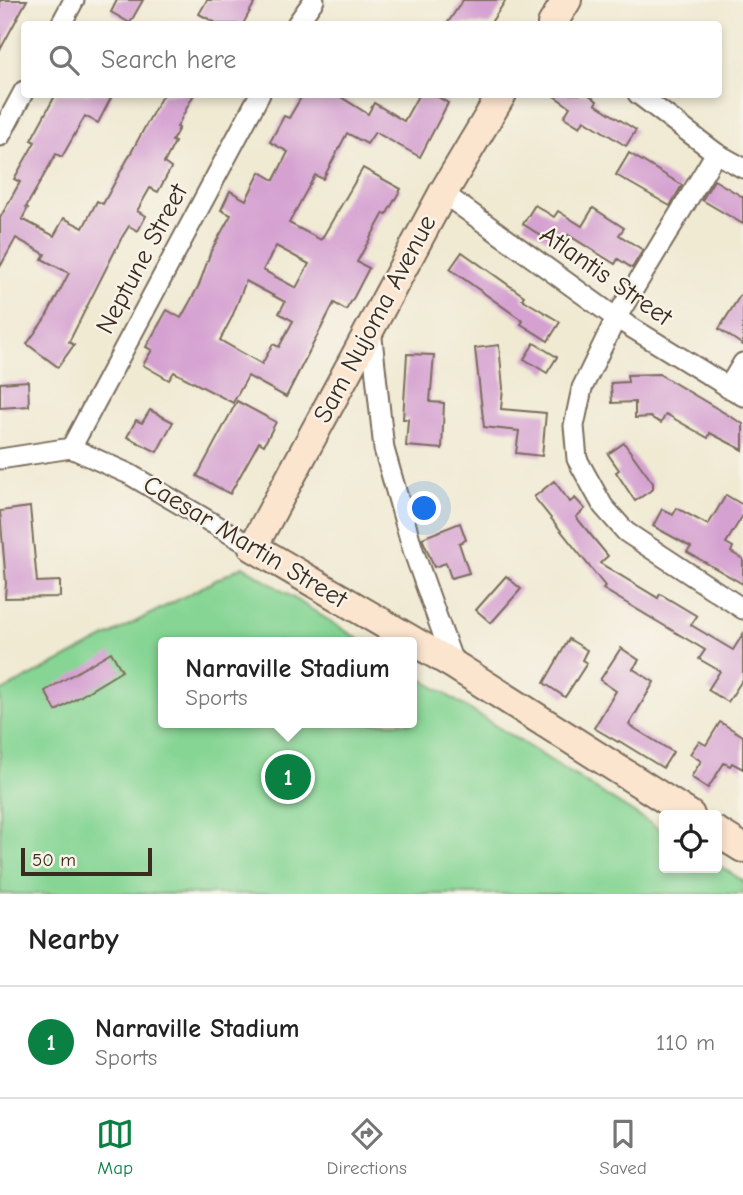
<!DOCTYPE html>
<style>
:root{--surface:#fff;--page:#f6f6f6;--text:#222;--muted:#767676;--line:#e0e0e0;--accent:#0b8043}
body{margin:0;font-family:"Comic Neue",sans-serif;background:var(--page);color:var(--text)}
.controls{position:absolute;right:21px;bottom:21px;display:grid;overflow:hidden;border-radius:7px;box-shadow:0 4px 10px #0003}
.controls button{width:63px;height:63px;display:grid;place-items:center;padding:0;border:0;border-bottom:2px solid var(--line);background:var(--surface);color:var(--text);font:35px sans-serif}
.scale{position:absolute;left:21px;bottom:18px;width:131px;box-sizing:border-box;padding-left:7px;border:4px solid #3b2a1e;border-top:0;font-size:19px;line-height:24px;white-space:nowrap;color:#3b2a1e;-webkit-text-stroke:5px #f7f3e8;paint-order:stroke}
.you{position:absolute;left:425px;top:509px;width:24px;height:24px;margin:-18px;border:5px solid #fff;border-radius:50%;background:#1a73e8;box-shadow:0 0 0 10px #1a73e833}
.badge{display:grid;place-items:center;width:46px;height:46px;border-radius:50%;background:var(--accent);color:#fff;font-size:23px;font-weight:700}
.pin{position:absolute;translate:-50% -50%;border:4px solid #fff;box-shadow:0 2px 7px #0006}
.popup{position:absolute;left:158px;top:637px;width:259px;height:91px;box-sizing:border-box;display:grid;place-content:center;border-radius:7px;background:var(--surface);filter:drop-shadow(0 2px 5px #0005);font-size:23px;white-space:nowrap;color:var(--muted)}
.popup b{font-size:26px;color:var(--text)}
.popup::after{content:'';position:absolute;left:50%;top:100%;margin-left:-14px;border:14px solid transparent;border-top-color:var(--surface)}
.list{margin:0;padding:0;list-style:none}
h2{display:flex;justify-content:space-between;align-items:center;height:91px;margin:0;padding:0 28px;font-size:30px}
h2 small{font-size:23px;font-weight:400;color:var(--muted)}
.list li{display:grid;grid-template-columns:46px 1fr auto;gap:21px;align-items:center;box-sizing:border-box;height:112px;padding:0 28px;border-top:2px solid var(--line)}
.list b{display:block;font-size:26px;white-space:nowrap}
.list p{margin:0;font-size:23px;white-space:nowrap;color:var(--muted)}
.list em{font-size:23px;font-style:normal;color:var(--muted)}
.icon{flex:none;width:38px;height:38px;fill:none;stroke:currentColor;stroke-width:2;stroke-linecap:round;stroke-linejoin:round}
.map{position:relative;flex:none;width:743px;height:894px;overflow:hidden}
.search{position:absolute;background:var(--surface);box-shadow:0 4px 10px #0003;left:21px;right:21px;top:21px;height:77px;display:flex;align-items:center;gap:18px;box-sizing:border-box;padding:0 24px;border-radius:7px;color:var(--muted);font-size:26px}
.sheet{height:203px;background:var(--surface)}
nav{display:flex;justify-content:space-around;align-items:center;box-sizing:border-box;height:98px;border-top:2px solid var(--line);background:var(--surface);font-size:19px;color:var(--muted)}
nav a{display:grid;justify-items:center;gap:4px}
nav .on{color:var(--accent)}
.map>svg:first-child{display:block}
.green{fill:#86d594;stroke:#608059;stroke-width:2}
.building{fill:#d5a1d1;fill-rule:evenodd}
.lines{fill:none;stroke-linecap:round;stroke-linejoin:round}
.street-casing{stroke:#7a6d5d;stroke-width:23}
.secondary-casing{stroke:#7a6d5d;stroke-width:32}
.street{stroke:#fff;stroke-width:19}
.secondary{stroke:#fce5cf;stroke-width:28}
.labels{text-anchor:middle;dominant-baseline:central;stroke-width:5;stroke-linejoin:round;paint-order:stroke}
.street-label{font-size:26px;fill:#3b2a1e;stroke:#f7f3e8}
</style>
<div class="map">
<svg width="743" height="894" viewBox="0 0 743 894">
<rect width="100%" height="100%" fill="#f7f3e8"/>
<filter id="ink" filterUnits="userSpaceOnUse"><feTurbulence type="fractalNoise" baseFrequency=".0143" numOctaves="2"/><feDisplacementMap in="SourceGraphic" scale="14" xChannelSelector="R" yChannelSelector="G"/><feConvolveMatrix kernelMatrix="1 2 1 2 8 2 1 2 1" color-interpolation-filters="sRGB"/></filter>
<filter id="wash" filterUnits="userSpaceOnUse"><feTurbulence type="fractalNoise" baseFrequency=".00686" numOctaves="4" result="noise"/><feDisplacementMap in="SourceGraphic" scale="28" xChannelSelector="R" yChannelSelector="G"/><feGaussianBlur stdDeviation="1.57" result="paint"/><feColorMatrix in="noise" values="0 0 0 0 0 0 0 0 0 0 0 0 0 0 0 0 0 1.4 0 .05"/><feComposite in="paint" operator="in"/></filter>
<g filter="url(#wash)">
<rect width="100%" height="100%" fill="#f0ead3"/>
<!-- green -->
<path class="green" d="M243,566L363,642H164V723H412V673L664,832V868H717V864L743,881V894H0V692Z"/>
<g id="blocks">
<!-- building -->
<g class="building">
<path d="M0,0H27L0,50Z"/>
<path d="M117,0H143L130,23L111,12Z"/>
<path d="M207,0H256L243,24H218L199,14Z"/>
<path d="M463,0H506L490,24H447Z"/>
<path d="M56,94H113L98,123L85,116L62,157L56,154L26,207L28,208L22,219L54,236L64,218L83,228L97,201L103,204L163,94H194L177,127L179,128L172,141L175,142L164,163L171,168L158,192L150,188L137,211L146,216L138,231L129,226L121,239L69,342L74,345L58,367L27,344L46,317L69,273L42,259L45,254L16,238L0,267V218L20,182L14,179L35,142L31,140Z"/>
<path d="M303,94H336L368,114L374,103L404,121L419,94H433L448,103L420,157L375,132L367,144L347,133L323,179L315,175L289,223L321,240L363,168L401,189L386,215L384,213L357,262L369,268L354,297L346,310L334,303L286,397L248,376L233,403L174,372L169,380L143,365L152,350L146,347L167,310L181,318L199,285L211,251L231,215L221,210L230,191L246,200L260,172L274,180L288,152L270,142L284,116L289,118ZM276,246L309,264L296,288L263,270ZM246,281L285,302L279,313L293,321L279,347L273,344L262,364L220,340L232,317Z"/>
<path d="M551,94H588L597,101L595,104L636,130L626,146L584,120L580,127L564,117L570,107Z"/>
<path d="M629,153L682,185L670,206L616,175Z"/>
<path d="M714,180L743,197V224L702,200Z"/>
<path d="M535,205L554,217L558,211L582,226L593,208L624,228L619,235L643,250L632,268L618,259L615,264L568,235L560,248L523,224Z"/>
<path d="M462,252L524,296L522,299L560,322L548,341L521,324L523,321L450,269Z"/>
<path d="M743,291V345L719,329Z"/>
<path d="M534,343L557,357L547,373L524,359Z"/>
<path d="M499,345L503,388L501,409L546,413L542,456L516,453L519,431L484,427L475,348Z"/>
<path d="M407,354L434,355L430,402L444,403L442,449L406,446L408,419H403Z"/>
<path d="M627,375L659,374L743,424V450L710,433L708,438L666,414L661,423L650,417L635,418V402L612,403L611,383L628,382Z"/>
<path d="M28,381L29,406L0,408V383Z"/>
<path d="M237,401L276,422L264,445L259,442L230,494L197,476Z"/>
<path d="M150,410L173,422L157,452L127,437L136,420L142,423Z"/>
<path d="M624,443L653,483V489L635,501L616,472L619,470L608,454Z"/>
<path d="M554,481L570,502L575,498L585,509L576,517L608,556L600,563L658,598L660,594L697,616L691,625L733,650L743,634V679L728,702L708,690L720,671L699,659L705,650L603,589L605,586L534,497Z"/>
<path d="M726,495L743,505V515L726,543L733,547L731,552L743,559V584L687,552L691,547L653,526L662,509L673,515L677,508L708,525Z"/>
<path d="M30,507L37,582L60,581V597L5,598L6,583L0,511Z"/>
<path d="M460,523L466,540L459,543L469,573L451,578L446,563L434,567L422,538Z"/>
<path d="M506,576L521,589L491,623L476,610Z"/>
<path d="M569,639L587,650L582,660L587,663L565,697L544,683Z"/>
<path d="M621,648L639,660L633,669L654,682L629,725L673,752L663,768L619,741L618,742L594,728L616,691L600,680Z"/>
<path d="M111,652L122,671L56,711L45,691Z"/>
<path d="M720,722L743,736V769L732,763L730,766L724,763L708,788L691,777L701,761L690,754L699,741L706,745Z"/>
</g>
</g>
</g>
<g filter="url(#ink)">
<use href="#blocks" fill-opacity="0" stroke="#7a6d5d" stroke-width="2"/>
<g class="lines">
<defs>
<g id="street">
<path d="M61,24L74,0"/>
<path d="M297,24L314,0"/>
<path d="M638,94L716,153L743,168"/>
<path d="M0,136L24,91"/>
<path d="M716,153L616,318L582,388L574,426L577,459L603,506L626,532L743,609"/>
<path d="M443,193L616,318L743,396"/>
<path d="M371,329L384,449L413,550L454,665"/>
<path d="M728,388L743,363"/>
<path d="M71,448L260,94"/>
<path d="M0,459L71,448L129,474L253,547"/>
</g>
<g id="secondary">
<path d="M552,24L567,0"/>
<path d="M502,94L443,193L253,547L454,665L690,815"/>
<path d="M717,832L743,848"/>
</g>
</defs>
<!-- street casing -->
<use href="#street" class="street-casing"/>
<!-- secondary casing -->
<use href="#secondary" class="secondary-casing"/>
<!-- street -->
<use href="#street" class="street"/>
<!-- secondary -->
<use href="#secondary" class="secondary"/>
</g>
</g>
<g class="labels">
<!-- street labels -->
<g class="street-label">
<text transform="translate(142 259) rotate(-62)">Neptune Street</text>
<text transform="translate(606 276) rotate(35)">Atlantis Street</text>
<text transform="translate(375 319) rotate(-62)">Sam Nujoma Avenue</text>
<text transform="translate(245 542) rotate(31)">Caesar Martin Street</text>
</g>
</g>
</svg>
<div class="controls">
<button><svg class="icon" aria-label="locate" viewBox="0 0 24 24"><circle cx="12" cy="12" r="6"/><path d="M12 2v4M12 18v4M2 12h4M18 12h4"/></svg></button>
</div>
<div class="scale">50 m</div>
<div class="you"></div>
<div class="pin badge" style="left:288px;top:777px">1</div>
<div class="popup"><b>Narraville Stadium</b>Sports</div>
<div class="search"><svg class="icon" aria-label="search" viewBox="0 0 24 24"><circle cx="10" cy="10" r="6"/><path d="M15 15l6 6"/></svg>Search here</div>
</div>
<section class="sheet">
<h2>Nearby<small></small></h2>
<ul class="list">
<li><span class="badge">1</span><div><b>Narraville Stadium</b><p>Sports</p></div><em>110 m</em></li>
</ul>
</section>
<nav>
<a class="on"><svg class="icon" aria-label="map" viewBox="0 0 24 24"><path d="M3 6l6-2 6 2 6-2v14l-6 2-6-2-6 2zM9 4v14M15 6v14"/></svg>Map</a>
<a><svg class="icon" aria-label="directions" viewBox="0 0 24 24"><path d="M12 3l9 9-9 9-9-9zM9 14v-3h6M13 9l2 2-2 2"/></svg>Directions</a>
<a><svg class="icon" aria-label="saved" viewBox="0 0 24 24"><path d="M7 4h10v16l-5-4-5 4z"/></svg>Saved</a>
</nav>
